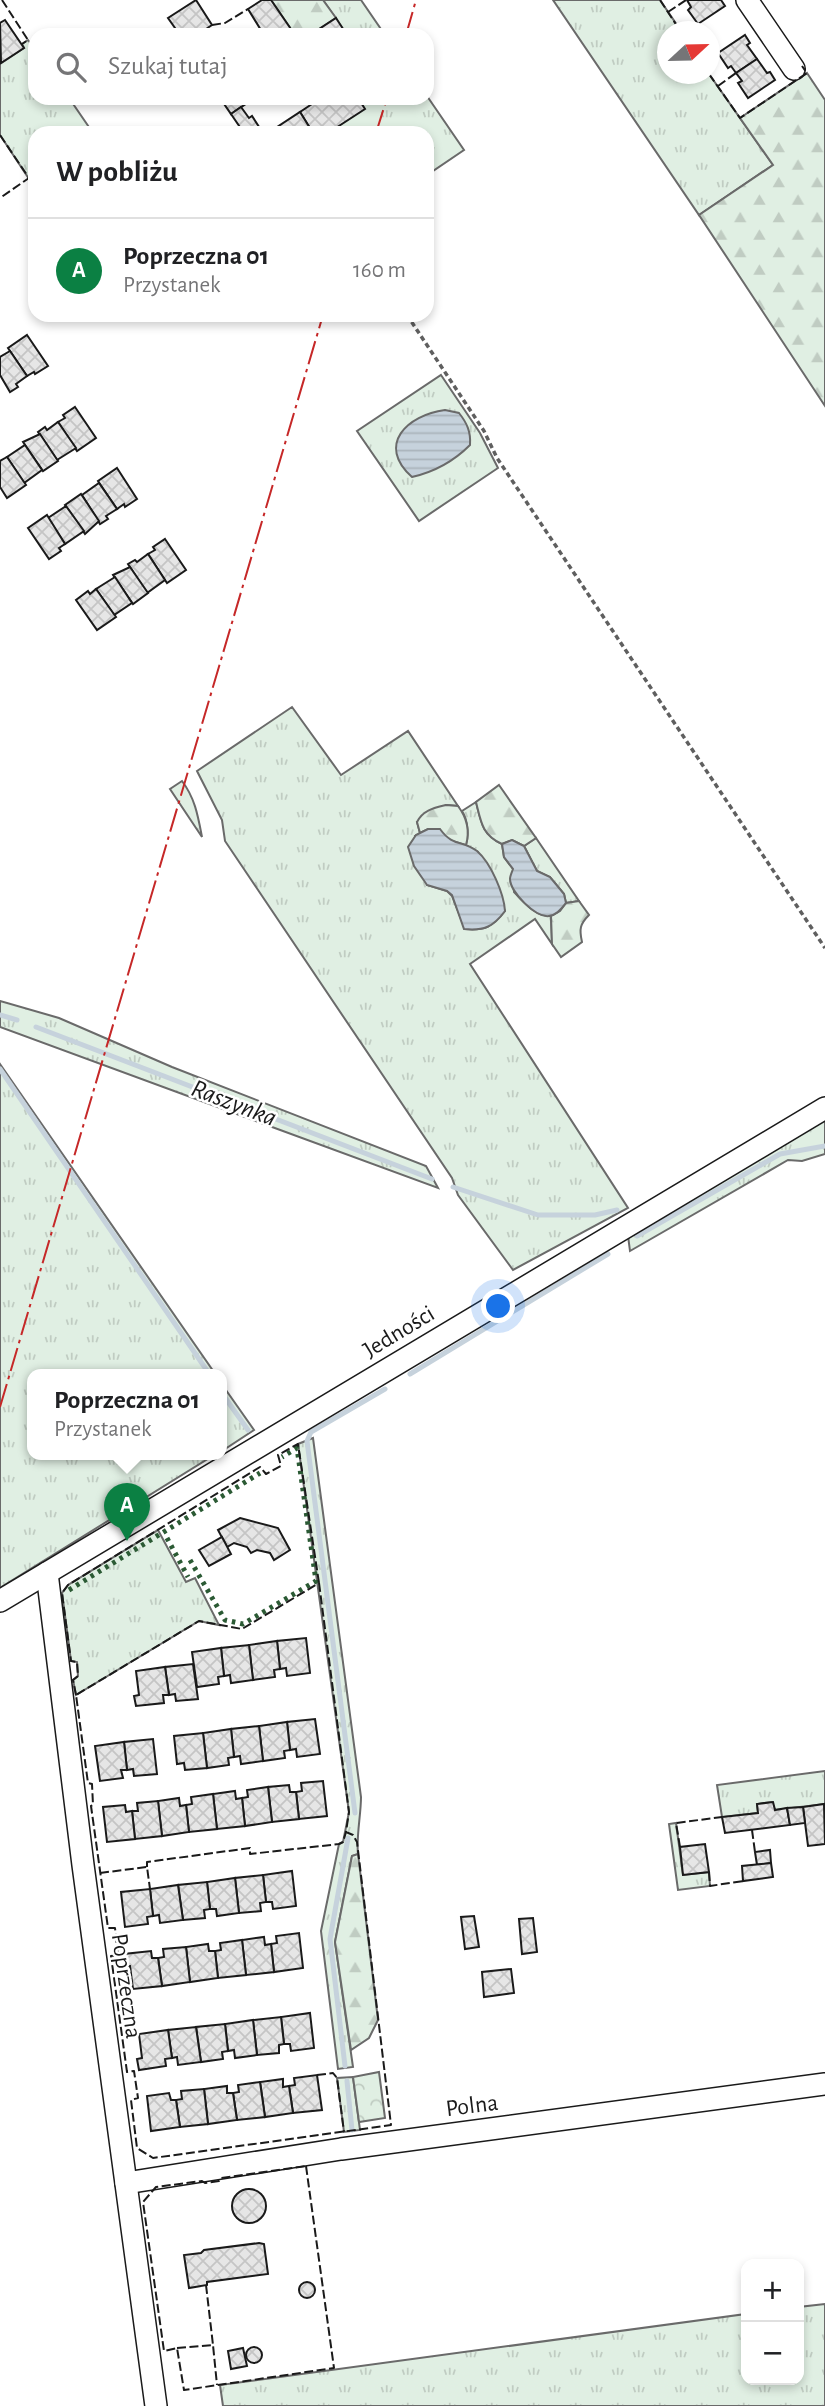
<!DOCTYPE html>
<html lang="pl">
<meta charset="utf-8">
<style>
:root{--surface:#fff;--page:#f6f6f6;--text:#202124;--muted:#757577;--line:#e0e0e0;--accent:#0b8043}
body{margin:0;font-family:"Alegreya Sans",sans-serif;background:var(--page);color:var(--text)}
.controls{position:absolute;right:21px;bottom:21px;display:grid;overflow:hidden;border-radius:14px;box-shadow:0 4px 10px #0003}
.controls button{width:63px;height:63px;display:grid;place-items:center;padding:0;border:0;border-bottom:2px solid var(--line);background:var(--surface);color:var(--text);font:35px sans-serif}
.compass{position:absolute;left:657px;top:21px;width:63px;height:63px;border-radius:50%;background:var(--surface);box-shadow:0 4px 10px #0003;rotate:68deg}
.you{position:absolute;left:499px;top:1307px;width:24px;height:24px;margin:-18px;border:5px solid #fff;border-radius:50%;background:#1a73e8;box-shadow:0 0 0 10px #1a73e833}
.badge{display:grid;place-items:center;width:46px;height:46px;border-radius:50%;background:var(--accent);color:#fff;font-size:23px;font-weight:700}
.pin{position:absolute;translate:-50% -58px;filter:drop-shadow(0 2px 4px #0008)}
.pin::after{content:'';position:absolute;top:37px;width:24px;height:21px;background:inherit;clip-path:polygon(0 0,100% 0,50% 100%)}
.popup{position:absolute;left:27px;top:1369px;width:200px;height:91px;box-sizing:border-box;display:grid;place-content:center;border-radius:14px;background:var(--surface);filter:drop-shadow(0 2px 5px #0005);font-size:23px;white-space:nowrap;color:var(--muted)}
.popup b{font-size:26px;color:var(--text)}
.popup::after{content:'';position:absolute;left:50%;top:100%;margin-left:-14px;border:14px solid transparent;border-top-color:var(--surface)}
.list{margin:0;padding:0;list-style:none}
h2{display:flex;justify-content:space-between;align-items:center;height:91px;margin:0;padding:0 28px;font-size:30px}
h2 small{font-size:23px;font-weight:400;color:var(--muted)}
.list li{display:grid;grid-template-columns:46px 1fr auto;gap:21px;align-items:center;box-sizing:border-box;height:105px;padding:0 28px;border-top:2px solid var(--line)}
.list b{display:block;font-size:26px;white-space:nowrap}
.list p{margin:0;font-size:23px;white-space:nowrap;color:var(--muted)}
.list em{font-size:23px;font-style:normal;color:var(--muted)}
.icon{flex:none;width:38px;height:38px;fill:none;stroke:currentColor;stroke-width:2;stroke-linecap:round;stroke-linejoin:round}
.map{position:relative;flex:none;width:825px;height:2406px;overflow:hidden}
.search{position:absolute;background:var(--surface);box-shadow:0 4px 10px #0003;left:28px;top:28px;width:406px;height:77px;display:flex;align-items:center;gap:18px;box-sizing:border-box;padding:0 24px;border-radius:21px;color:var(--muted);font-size:26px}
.panel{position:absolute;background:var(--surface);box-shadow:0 4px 10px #0003;left:28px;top:126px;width:406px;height:196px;border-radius:21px}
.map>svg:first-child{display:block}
.grass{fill:url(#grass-tufts);stroke:#6a6a6a;stroke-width:2}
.forest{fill:url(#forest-firs);stroke:#6a6a6a;stroke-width:2}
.park{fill:url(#park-crowns);stroke:#6a6a6a;stroke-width:2}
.water{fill:url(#water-rules);stroke:#6a6a6a;stroke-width:2}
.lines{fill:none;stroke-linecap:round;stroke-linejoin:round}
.stream{stroke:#c6d2dc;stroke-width:5}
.building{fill:url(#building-cross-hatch);stroke:#1a1a1a;stroke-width:2}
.minor-casing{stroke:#1a1a1a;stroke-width:24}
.path{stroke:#5f5f5f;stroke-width:3.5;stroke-dasharray:5 3.5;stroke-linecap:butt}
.minor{stroke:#fff;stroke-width:21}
.hedge{stroke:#2b5a34;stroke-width:5;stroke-dasharray:3.5 5;stroke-linecap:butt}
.fence{stroke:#1a1a1a;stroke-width:2;stroke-dasharray:9 3.5;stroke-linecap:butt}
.power{stroke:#c62828;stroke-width:2;stroke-dasharray:24 5 3.5 5;stroke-linecap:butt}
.labels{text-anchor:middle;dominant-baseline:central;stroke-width:5;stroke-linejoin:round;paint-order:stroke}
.street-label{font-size:24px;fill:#1a1a1a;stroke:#fff}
.water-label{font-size:26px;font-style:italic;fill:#1a1a1a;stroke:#fff}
</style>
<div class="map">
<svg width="825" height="2406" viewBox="0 0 825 2406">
<defs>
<pattern id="grass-tufts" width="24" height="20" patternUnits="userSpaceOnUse" patternTransform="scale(1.75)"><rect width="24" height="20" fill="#e0efe3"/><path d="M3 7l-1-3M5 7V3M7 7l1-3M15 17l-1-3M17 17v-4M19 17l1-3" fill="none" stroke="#c0ccc2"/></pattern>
<pattern id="forest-firs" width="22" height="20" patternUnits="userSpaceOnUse" patternTransform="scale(1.75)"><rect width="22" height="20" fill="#e0efe3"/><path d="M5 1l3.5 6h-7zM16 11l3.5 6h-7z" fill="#c0ccc2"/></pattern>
<pattern id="park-crowns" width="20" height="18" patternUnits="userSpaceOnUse" patternTransform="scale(1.75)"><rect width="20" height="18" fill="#e0efe3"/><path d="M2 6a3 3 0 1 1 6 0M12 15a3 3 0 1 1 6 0" fill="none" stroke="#c0ccc2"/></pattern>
<pattern id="water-rules" width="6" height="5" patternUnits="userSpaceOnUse" patternTransform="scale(1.75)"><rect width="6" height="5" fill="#c6d2dc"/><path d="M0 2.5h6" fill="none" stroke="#aab4bc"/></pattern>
<pattern id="building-cross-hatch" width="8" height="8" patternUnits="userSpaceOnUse" patternTransform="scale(1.75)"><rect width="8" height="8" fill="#e6e6e6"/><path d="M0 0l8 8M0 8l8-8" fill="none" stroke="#c5c5c5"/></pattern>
</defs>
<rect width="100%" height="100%" fill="#fff"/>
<!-- grass -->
<g class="grass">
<path d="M323,0H361L385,35H347Z"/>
<path d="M553,0H660L681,31L668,32V74H709L773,165L699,215Z"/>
<path d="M28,40L35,49V98H69L93,133H35V184L33,185L0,135V64L24,48L22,44Z"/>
<path d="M427,96L464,150L427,175V133H328L358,98Z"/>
<path d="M441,375L480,433L498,468L419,521L357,431Z"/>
<path d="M292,707L341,775L408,731L458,806L446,805L417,822L420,833L415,836L427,885L447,891L452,896L465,929C484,931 493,927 505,911L478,852L466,845C469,835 468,820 462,811L476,802C481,822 482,835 502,844L504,857L513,869L514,892C524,902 535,917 551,916L552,944L535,919L470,964L628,1208L513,1270L458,1195L452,1178L225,841L222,820L197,771Z"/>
<path d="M182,781C195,798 198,816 202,837L170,789Z"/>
<path d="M536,838L579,901L566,903L564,894L550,877L537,871L524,846Z"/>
<path d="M0,1001L59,1018L172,1067L426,1166L438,1188L0,1027Z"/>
<path d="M0,1064L216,1375H32V1455H214L0,1588Z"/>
<path d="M825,1118V1154L802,1161L788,1160L630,1251L628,1236Z"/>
<path d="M221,1383L254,1430L222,1451H221Z"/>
<path d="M313,1438L361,1797C361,1815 356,1837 358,1854L352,1856L335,1942L353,2067L338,2069L321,1931L339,1844L343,1842L349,1812L298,1444Z"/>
<path d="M158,1530L186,1582L195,1578L219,1625L199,1621L76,1695L73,1680L78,1676L77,1662L71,1661L62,1593L68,1585Z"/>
<path d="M825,1771V1804L775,1810L772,1802L757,1804L758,1813L722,1817L717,1785Z"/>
<path d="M676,1823L683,1875L709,1872L710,1886L678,1890L669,1824Z"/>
<path d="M353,2077L360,2130L344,2132L337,2078Z"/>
<path d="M825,2304V2406H223L220,2385L746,2314V2380H799V2307Z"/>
</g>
<!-- forest -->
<g class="forest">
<path d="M271,0H323L336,18L310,35H295Z"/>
<path d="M807,73L825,100V406L699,215L773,165L740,118Z"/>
<path d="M499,785L536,838L524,846L512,840L502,844C482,835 481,822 476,802Z"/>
<path d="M446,805L458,806C467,818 470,831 466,845L449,840L428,829L420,833L417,822C423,810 434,808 446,805Z"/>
<path d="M579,901L589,915C580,924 579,929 582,942L561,957L552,944L551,916L560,911L566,903Z"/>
<path d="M358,1854L378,2020L369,2038L351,2050L335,1942L352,1856Z"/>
</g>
<!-- park -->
<path class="park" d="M379,2072L385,2118L359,2122L353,2077Z"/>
<!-- water -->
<g class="water">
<path d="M445,410L459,413C467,423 471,432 470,445C454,461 434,472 412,477C376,445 407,415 445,410Z"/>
<path d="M428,829H440C453,847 462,840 477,851C491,863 504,894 505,911C493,927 484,931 464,929L452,895L447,891L427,885L414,866L408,847L416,835Z"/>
<path d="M512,840L524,846L537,871L550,877L564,894L566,903C561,909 557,915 549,916C536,918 510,892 510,879C510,876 512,872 513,869L504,857L502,844Z"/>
</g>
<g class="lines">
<!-- stream -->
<g class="stream">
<path d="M0,1015L17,1020"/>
<path d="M36,1027L432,1179"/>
<path d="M0,1069L210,1375"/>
<path d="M453,1187L538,1215H595L617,1210"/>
<path d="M637,1236L780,1154L825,1146"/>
<path d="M410,1374L608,1254"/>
<path d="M221,1392L248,1430"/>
<path d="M355,1813L307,1441L311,1432L385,1389"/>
<path d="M345,2066L330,1939L348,1838"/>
<path d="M347,2081L352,2130"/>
</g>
</g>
<!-- building -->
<g class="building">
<path d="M196,0L212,25L197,35H180L168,18Z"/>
<path d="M262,0H271L295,35H264L248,9Z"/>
<path d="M687,0H721L725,6L698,24L688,10L691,7Z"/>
<path d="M336,18L347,35H310Z"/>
<path d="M5,20L24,48L1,63L0,23Z"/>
<path d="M745,35L750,43L747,45L757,59L736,73L731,66L728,68L718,53Z"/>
<path d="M757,59L767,73L770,72L775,80L748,98L738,83L742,81L736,73Z"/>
<path d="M220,98H247L250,101L231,114Z"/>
<path d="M321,98H358L365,109L328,133H313L300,112Z"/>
<path d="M241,107L249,118L252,116L263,133H244L231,114Z"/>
<path d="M300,112L313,133H268Z"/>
<path d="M27,335L48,366L35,374L34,372L27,376L8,348Z"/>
<path d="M10,351L27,376L16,384L18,387L10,392L0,375V357Z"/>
<path d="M75,407L96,438L77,451L58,422L65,418L63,415Z"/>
<path d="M58,422L76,448L57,460L38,432L45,427L47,430Z"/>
<path d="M40,434L58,461L43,471L23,442Z"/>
<path d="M25,445L42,470L24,483L7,457Z"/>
<path d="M7,457L26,485L7,498L0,487V461Z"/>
<path d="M117,468L137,499L125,507L124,504L117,509L98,481Z"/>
<path d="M99,483L117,509L106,516L108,519L100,524L82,495Z"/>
<path d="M81,494L99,521L85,534L65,505Z"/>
<path d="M66,506L84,531L65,544L48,518Z"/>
<path d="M47,515L65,544L59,548L61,551L49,559L28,528Z"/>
<path d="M165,539L186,570L167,583L148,554L155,550L153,547Z"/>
<path d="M148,554L165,580L147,593L128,564L135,560L137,562Z"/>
<path d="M130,567L148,593L133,604L113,575Z"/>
<path d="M115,577L132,603L114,615L96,589Z"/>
<path d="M96,589L116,617L97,630L76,600L88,591L90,594Z"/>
<path d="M240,1518L278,1528L290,1550L274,1560L270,1553L257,1550L251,1553L247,1547L234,1543L227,1547L218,1530Z"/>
<path d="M222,1537L231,1554L209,1566L199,1550Z"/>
<path d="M306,1638L310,1673L287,1676L286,1668L280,1669L277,1641Z"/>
<path d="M277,1641L280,1669L274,1670L275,1677L253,1680L249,1645Z"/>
<path d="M249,1645L253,1680L231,1683L230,1675L224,1676L221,1648Z"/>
<path d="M221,1648L224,1676L218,1677L219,1684L197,1687L192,1652Z"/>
<path d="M193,1664L198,1699L176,1701L175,1694L169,1695L165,1667Z"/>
<path d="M165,1667L169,1695H163L164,1703L136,1706L134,1696L139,1695L136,1671Z"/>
<path d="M315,1719L320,1754L297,1757L296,1749L290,1750L287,1722Z"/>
<path d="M287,1722L290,1750L284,1751L285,1758L263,1761L259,1726Z"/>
<path d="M259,1726L263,1761L241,1764L240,1756L234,1757L231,1729Z"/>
<path d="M231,1729L234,1757L228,1758L229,1765L207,1768L203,1733Z"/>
<path d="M203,1733L207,1768L185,1770L184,1763L177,1764L174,1736Z"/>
<path d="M153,1739L157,1774L134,1776L133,1769L127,1770L124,1742Z"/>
<path d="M124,1742L127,1770H121L123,1778L100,1781L95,1746Z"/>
<path d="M323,1781L327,1816L299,1819L296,1792L302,1791L301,1783Z"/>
<path d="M289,1785L290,1792H296L299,1819L272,1822L268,1787Z"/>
<path d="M268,1787L272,1822L245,1826L242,1798L248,1797L247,1790Z"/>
<path d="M235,1791L236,1799L242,1798L245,1826L217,1829L213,1794Z"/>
<path d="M213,1794L217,1829L189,1832L186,1805L192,1804L191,1797Z"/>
<path d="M179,1798L180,1806L186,1805L189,1832L162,1836L158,1801Z"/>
<path d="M158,1801L162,1836L135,1839L132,1811H138L137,1803Z"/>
<path d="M773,1802L775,1810L787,1808L790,1825L725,1833L722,1817L758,1813L757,1804Z"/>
<path d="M824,1804L825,1844L808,1846L803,1807Z"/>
<path d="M125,1805L126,1812L132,1811L135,1839L107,1842L103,1807Z"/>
<path d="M803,1807L805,1823L790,1825L787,1808Z"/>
<path d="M705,1844L709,1872L683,1875L680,1847Z"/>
<path d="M770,1850L771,1863L757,1865L755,1852Z"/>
<path d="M771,1863L773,1877L743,1881L742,1866Z"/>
<path d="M292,1871L296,1906L273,1909L272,1902H266L263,1875Z"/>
<path d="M263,1875L266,1902L260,1903L261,1911L239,1913L235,1878Z"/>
<path d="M235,1878L239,1913L217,1916L216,1909H210L207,1882Z"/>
<path d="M207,1882L210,1909L204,1910L205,1918L183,1920L178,1885Z"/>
<path d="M178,1885L183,1920L160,1923L159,1915L153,1916L150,1889Z"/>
<path d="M150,1889L153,1916L147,1917L148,1924L125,1927L121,1892Z"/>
<path d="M474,1916L479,1947L465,1949L461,1917Z"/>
<path d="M533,1918L537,1952L522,1954L519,1919Z"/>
<path d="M299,1933L303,1968L274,1972L271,1944L277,1943L276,1936Z"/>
<path d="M264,1937L265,1945L271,1944L274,1972L246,1975L242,1940Z"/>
<path d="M242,1940L246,1975L218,1978L215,1951L221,1950L220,1943Z"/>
<path d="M208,1944L209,1951H215L218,1978L190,1982L186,1947Z"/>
<path d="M186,1947L190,1982L162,1986L158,1958L164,1957L163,1949Z"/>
<path d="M151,1951L152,1958H158L162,1986L133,1989L130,1966H125L124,1954Z"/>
<path d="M511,1969L514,1993L484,1997L482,1972Z"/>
<path d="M310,2013L314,2048L291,2051L290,2044H284L281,2017Z"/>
<path d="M281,2017L284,2044L279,2045V2053L257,2055L253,2020Z"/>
<path d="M253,2020L257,2055L235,2058L234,2050L228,2051L225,2024Z"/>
<path d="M225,2024L228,2051L222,2052L223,2059L201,2062L196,2027Z"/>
<path d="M196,2027L201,2062L178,2065L177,2057L172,2058L168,2030Z"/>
<path d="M168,2030L172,2058L165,2059L166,2066L139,2070L137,2059L142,2058L139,2034Z"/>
<path d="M317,2075L322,2110L293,2113L289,2086L295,2085L294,2078Z"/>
<path d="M283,2079V2087L289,2086L293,2113L265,2117L260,2082Z"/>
<path d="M260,2082L265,2117L237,2120L233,2093L239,2092L238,2085Z"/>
<path d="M227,2086V2093H233L237,2120L208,2124L204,2089Z"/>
<path d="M204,2089L208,2124L180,2127L176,2100L182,2099L181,2091Z"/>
<path d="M169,2093L171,2100H176L180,2127L151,2131L147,2096Z"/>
<circle cx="249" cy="2206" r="17"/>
<path d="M259,2243L264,2244L268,2274L207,2282V2285L189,2288L184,2255L201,2253L204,2250Z"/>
<circle cx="307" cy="2290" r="8"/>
<circle cx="254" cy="2355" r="8"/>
<path d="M243,2348L247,2366L231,2369L228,2351Z"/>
</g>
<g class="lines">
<defs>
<g id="minor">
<path d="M747,0L794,69"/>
<path d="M47,1573L83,1865L156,2406"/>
<path d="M0,1601L825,1108"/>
<path d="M126,2183L341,2149L825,2084"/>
</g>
</defs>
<!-- minor casing -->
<use href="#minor" class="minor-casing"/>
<!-- path -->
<path class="path" d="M407,315L484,431L497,458L825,948"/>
<!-- minor -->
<use href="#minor" class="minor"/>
<!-- hedge -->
<g class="hedge">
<path d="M167,1538L188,1577"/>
<path d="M190,1560L225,1620L243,1624L316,1581L297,1448L282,1457"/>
<path d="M69,1590L260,1473"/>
</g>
<!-- fence -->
<g class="fence">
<path d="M2,0L28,40L22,44"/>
<path d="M660,0L681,32"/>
<path d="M668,12L686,0"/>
<path d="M212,25L225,23L248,9"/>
<path d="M709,74L740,118L807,73L802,66"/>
<path d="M718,86L736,73"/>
<path d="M0,135L29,178L0,198"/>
<path d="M319,1583L349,1812L346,1832L353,1835L357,1842L391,2125L153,2158L137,2148L131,2100L138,2098L134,2071L127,2072L111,1956L118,1955L115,1928H108L91,1806L93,1805L92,1784L88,1783L76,1695L199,1621L242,1629Z"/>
<path d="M76,1695L73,1680L78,1676L77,1662L71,1661L62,1593L68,1585L260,1467L266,1474L281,1466L278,1455L298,1444L319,1583"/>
<path d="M752,1830L755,1852"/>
<path d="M680,1847L676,1823L722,1817"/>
<path d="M147,1867V1862L250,1848V1854L339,1844L343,1842L346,1832"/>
<path d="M709,1872L710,1886L743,1881"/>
<path d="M100,1873L147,1867L150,1889"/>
<path d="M317,2075L333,2073L337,2078L344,2132"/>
<path d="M306,2166L334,2368L184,2390L177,2348L164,2351L143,2202L156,2187L202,2181L205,2183L219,2181L221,2178Z"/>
<path d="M206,2285L213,2345"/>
<path d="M177,2348L213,2345L217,2385"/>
</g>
<!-- power -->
<g class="power">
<path d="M406,35L416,0"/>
<path d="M376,133L387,98"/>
<path d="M0,1407L323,315"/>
</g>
</g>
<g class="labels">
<!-- street labels -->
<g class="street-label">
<text transform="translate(399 1332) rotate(-31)">Jedności</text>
<text transform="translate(126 1986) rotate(82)">Poprzeczna</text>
<text transform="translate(472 2106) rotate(-7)">Polna</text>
</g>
<!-- water labels -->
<g class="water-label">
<text transform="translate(234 1103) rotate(21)">Raszynka</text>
</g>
</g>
</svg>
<div class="controls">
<button>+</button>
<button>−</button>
</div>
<svg class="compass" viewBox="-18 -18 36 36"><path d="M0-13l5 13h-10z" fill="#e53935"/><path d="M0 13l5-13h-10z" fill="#757577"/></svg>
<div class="you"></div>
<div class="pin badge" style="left:127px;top:1541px">A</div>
<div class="popup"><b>Poprzeczna 01</b>Przystanek</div>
<div class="search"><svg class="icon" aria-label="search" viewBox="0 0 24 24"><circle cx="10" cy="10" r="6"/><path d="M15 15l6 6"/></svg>Szukaj tutaj</div>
<section class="panel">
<h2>W pobliżu<small></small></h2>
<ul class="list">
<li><span class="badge">A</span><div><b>Poprzeczna 01</b><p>Przystanek</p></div><em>160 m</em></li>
</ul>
</section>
</div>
